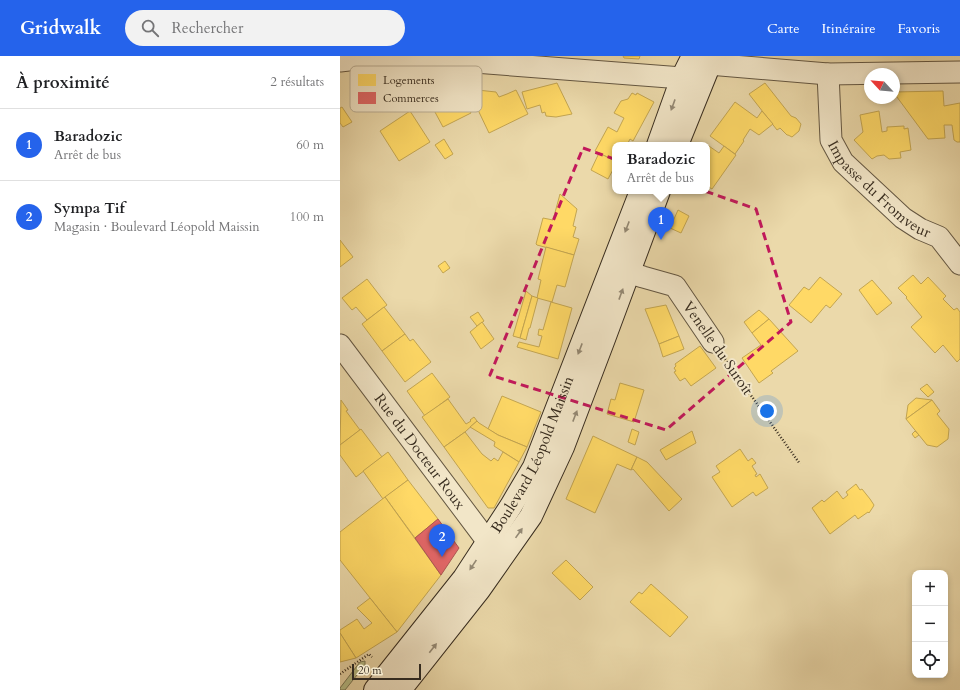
<!DOCTYPE html>
<html lang="fr">
<meta charset="utf-8">
<style>
:root{--surface:#fff;--page:#f2f2f2;--text:#202124;--muted:#757577;--line:#e0e0e0;--accent:#2563eb}
body{margin:0;font-family:Cardo,serif;background:var(--page);color:var(--text)}
.controls{position:absolute;right:12px;bottom:12px;display:grid;overflow:hidden;border-radius:8px;box-shadow:0 2px 6px #0003}
.controls button{width:36px;height:36px;display:grid;place-items:center;padding:0;border:0;border-bottom:1px solid var(--line);background:var(--surface);color:var(--text);font:20px sans-serif}
.compass{position:absolute;left:524px;top:12px;width:36px;height:36px;border-radius:50%;background:var(--surface);box-shadow:0 2px 6px #0003;rotate:296deg}
.scale{position:absolute;left:12px;bottom:10px;width:69px;box-sizing:border-box;padding-left:4px;border:2px solid #372c1f;border-top:0;font-size:11px;line-height:14px;white-space:nowrap;color:#372c1f;-webkit-text-stroke:3px #f2e6c8;paint-order:stroke}
.you{position:absolute;left:427px;top:355px;width:14px;height:14px;margin:-10px;border:3px solid #fff;border-radius:50%;background:#1a73e8;box-shadow:0 0 0 6px #1a73e833}
.badge{display:grid;place-items:center;width:26px;height:26px;border-radius:50%;background:var(--accent);color:#fff;font-size:13px;font-weight:700}
.pin{position:absolute;translate:-50% -33px;filter:drop-shadow(0 1px 2px #0008)}
.pin::after{content:'';position:absolute;top:21px;width:14px;height:12px;background:inherit;clip-path:polygon(0 0,100% 0,50% 100%)}
.popup{position:absolute;left:272px;top:86px;width:98px;height:52px;box-sizing:border-box;display:grid;place-content:center;border-radius:8px;background:var(--surface);filter:drop-shadow(0 1px 3px #0005);font-size:13px;white-space:nowrap;color:var(--muted)}
.popup b{font-size:15px;color:var(--text)}
.popup::after{content:'';position:absolute;left:50%;top:100%;margin-left:-8px;border:8px solid transparent;border-top-color:var(--surface)}
.list{margin:0;padding:0;list-style:none}
h2{display:flex;justify-content:space-between;align-items:center;height:52px;margin:0;padding:0 16px;font-size:17px}
h2 small{font-size:13px;font-weight:400;color:var(--muted)}
.list li{display:grid;grid-template-columns:26px 1fr auto;gap:12px;align-items:center;box-sizing:border-box;height:72px;padding:0 16px;border-top:1px solid var(--line)}
.list b{display:block;font-size:15px;white-space:nowrap}
.list p{margin:0;font-size:13px;white-space:nowrap;color:var(--muted)}
.list em{font-size:13px;font-style:normal;color:var(--muted)}
.icon{flex:none;width:22px;height:22px;fill:none;stroke:currentColor;stroke-width:2;stroke-linecap:round;stroke-linejoin:round}
.map{position:relative;flex:none;width:620px;height:634px;overflow:hidden}
header{display:flex;align-items:center;gap:24px;box-sizing:border-box;height:56px;padding:0 20px;background:var(--accent);color:#fff}
header strong{font-size:19px}
nav{display:flex;gap:22px;margin-inline-start:auto;font-size:14px}
.search{width:280px;height:36px;background:var(--page);display:flex;align-items:center;gap:10px;box-sizing:border-box;padding:0 14px;border-radius:22px;color:var(--muted);font-size:15px}
main{display:flex}
aside{flex:1;background:var(--surface)}
.map>svg:first-child{display:block}
.green{fill:#b8bf88;stroke:#787654}
.homes{fill:#ffd966;stroke:#c3a551}
.shops{fill:#e06666;stroke:#ad5551}
.lines{fill:none;stroke-linecap:round;stroke-linejoin:round}
.street-casing{stroke:#645742;stroke-width:23}
.secondary-casing{stroke:#372c1f;stroke-width:24}
.path{stroke:#372c1f;stroke-width:2.5;stroke-dasharray:1 2;stroke-linecap:butt}
.street{stroke:#f2e6c8;stroke-width:21}
.secondary{stroke:#f2e6c8;stroke-width:22}
.oneway{fill:#948974}
.marked{fill:none;stroke:#c2185b;stroke-width:3;stroke-dasharray:8 5;stroke-linejoin:round}
.labels{text-anchor:middle;dominant-baseline:central;stroke-width:4;stroke-linejoin:round;paint-order:stroke}
.street-label{font-size:15px;fill:#372c1f;stroke:#f2e6c8}
.key{fill:#f2e6c8;stroke:#baae95;stroke-width:1}
.key-label{font-size:11px;fill:#372c1f}
</style>
<header>
<strong>Gridwalk</strong>
<div class="search"><svg class="icon" aria-label="search" viewBox="0 0 24 24"><circle cx="10" cy="10" r="6"/><path d="M15 15l6 6"/></svg>Rechercher</div>
<nav><a>Carte</a><a>Itinéraire</a><a>Favoris</a></nav>
</header>
<main>
<aside>
<h2>À proximité<small>2 résultats</small></h2>
<ul class="list">
<li><span class="badge">1</span><div><b>Baradozic</b><p>Arrêt de bus</p></div><em>60 m</em></li>
<li><span class="badge">2</span><div><b>Sympa Tif</b><p>Magasin · Boulevard Léopold Maissin</p></div><em>100 m</em></li>
</ul>
</aside>
<div class="map">
<svg width="620" height="634" viewBox="0 0 620 634">
<rect width="100%" height="100%" fill="#ebd9aa"/>
<filter id="stains"><feTurbulence type="fractalNoise" baseFrequency=".005" numOctaves="4"/><feColorMatrix values="0 0 0 0 .2 0 0 0 0 .09 0 0 0 0 .02 0 0 0 .5 -.17"/></filter>
<radialGradient id="worn" r=".72"><stop offset=".6" stop-color="#630" stop-opacity="0"/><stop offset="1" stop-color="#630" stop-opacity=".3"/></radialGradient>
<!-- green -->
<path class="green" d="M25,605V609L5,634H0V632L20,606Z"/>
<!-- homes -->
<g class="homes">
<path d="M283,0H300L299,3L284,2Z"/>
<path d="M70,16L81,17V24L70,23Z"/>
<path d="M217,27L232,58L216,61L206,60L205,56L202,57L200,49L187,53L182,36Z"/>
<path d="M425,27L451,60L456,62L461,68L459,75L452,81L448,79H447L440,72L437,74L409,38Z"/>
<path d="M116,29L131,57L103,71L88,43Z"/>
<path d="M128,33L156,36L159,41L167,38L176,34L188,58L149,77Z"/>
<path d="M603,35L604,50L620,47V86H617L614,84L612,69H604L605,82L588,83L554,37V36Z"/>
<path d="M292,37L296,39L297,37L314,46L293,85L290,83L287,89H275V105L255,95L268,71L277,76L284,62L274,57L281,45L288,43Z"/>
<path d="M395,46L417,62L422,55L433,68L419,79L410,73L403,84L404,85L395,98L370,80Z"/>
<path d="M2,51L12,66L3,71L0,67V52Z"/>
<path d="M70,55L90,86L59,105L40,75Z"/>
<path d="M539,55L542,76L547,75V71L564,70V73L568,72L571,94L560,96L561,102L549,103L544,99L537,100L532,103L514,84L523,76L520,59Z"/>
<path d="M104,83L113,98L105,103L95,89Z"/>
<path d="M366,88L379,97L384,90L396,99L372,133L367,130V89H365Z"/>
<path d="M259,97L275,105V110L268,123L251,114Z"/>
<path d="M220,138L237,153L233,170L236,171L233,181L239,183L234,199L197,189L196,188L203,162L213,164Z"/>
<path d="M338,154L349,160L341,177L330,172Z"/>
<path d="M0,184L13,201L0,211Z"/>
<path d="M206,191L234,199L225,231L217,229L212,246L197,242L201,224L198,223Z"/>
<path d="M105,205L110,212L103,217L98,210Z"/>
<path d="M573,219L581,228L588,221L606,240L603,243L614,254L617,252L620,256V303L617,306L603,289L595,297L571,271L582,261L566,242L567,241L558,232Z"/>
<path d="M480,221L502,238L490,252L486,249L471,267L449,249L464,231L469,234Z"/>
<path d="M27,223L47,249L27,264L16,251L12,254L2,242Z"/>
<path d="M532,224L552,247L537,259L519,234Z"/>
<path d="M186,235L192,240L180,282L173,280Z"/>
<path d="M192,240L198,242L190,272H189L186,284L180,282Z"/>
<path d="M211,246L232,252L218,303L177,291L179,286L199,291L202,280L198,279L199,273L203,274Z"/>
<path d="M326,249L339,280L319,288L305,253Z"/>
<path d="M44,251L65,278L42,295L22,268Z"/>
<path d="M419,254L429,263L412,277L404,266Z"/>
<path d="M138,256L144,265L137,270L130,261Z"/>
<path d="M429,263L458,295L431,315L433,317L419,327L402,302L421,289L412,277Z"/>
<path d="M142,266L154,283L141,293L130,276Z"/>
<path d="M65,278L70,285L73,283L91,306L65,326L42,295Z"/>
<path d="M339,280L344,293L323,301L319,288Z"/>
<path d="M360,290L376,312L351,330L345,322L340,325L334,316L336,315L334,312L336,310L335,308Z"/>
<path d="M92,317L110,341L85,360L67,335Z"/>
<path d="M280,327L304,334L294,366L267,358L271,343L275,344Z"/>
<path d="M587,328L594,336L588,341L580,333Z"/>
<path d="M162,340L201,356L187,391L158,379L148,373Z"/>
<path d="M576,342L592,344L566,363L568,349Z"/>
<path d="M108,343L126,368L131,365L130,364L134,361L137,365L125,376L104,391L82,361Z"/>
<path d="M1,344L8,354L6,355L20,374L0,389Z"/>
<path d="M592,344L600,355L597,358L609,373L608,383L597,391L587,389L566,363Z"/>
<path d="M137,365L139,367L158,379L187,391L179,406L154,390L155,386L130,371Z"/>
<path d="M21,373L42,401L16,421L0,399V389Z"/>
<path d="M292,373L299,376L295,389L288,386Z"/>
<path d="M352,375L356,387L326,404L320,394Z"/>
<path d="M575,375L579,379L575,382L572,378Z"/>
<path d="M125,376L142,398L151,405L154,402L158,405L163,396L179,406L154,452H148L104,391Z"/>
<path d="M253,380L297,401L291,414L277,408L255,457L226,443Z"/>
<path d="M400,393L408,405L412,402L416,407L412,410L417,418L415,419L416,421L420,418L428,432L416,440L413,436L392,451L372,421L380,416L376,410Z"/>
<path d="M48,396L68,424L43,443L23,415Z"/>
<path d="M297,401L307,406L342,443L329,455L293,413L291,414Z"/>
<path d="M68,424L98,463L75,482L45,441Z"/>
<path d="M516,428L520,434L522,433L530,443L534,449L533,451L529,457L528,456L518,463L515,459L490,478L472,452L482,444L484,446L497,435L503,443L508,439L506,436Z"/>
<path d="M45,441L101,519L57,576L0,504V476Z"/>
<path d="M226,504L253,531L240,544L212,517Z"/>
<path d="M311,528L348,561L330,581L290,546L299,536L302,538Z"/>
<path d="M30,542L57,576L16,602L0,577V574L17,563L24,573L32,567L17,552Z"/>
<path d="M0,577L16,602L0,606Z"/>
</g>
<!-- shops -->
<path class="shops" d="M98,463L119,492L101,519L75,482Z"/>
<g class="lines">
<defs>
<g id="street">
<path d="M0,5L35,1H69L342,22L369,8L488,18L620,16"/>
<path id="s1" d="M488,18L491,84L503,106L563,162L580,173L599,181L620,208"/>
<path d="M272,211L303,221L335,230L373,286"/>
<path id="s2" d="M0,289L148,486L159,497"/>
</g>
<g id="secondary">
<path d="M318,89L342,22L353,0"/>
<path d="M337,89L373,0"/>
<path id="s3" d="M35,634L124,522L171,450L194,411L301,135"/>
<path d="M60,634L139,534L191,460L223,391L264,283L319,135"/>
</g>
</defs>
<!-- street casing -->
<use href="#street" class="street-casing"/>
<!-- secondary casing -->
<use href="#secondary" class="secondary-casing"/>
<!-- path -->
<g class="path">
<path d="M385,303L460,408"/>
<path d="M0,618L29,598L32,601"/>
</g>
<!-- street -->
<use href="#street" class="street"/>
<!-- secondary -->
<use href="#secondary" class="secondary"/>
</g>
<!-- one-way arrows -->
<defs><path id="oneway-solid" d="M-6-.8H1V-3.2L6.5 0L1 3.2V.8H-6Z"/></defs>
<g class="oneway">
<use href="#oneway-solid" transform="translate(333 49) rotate(110)"/>
<use href="#oneway-solid" transform="translate(287 171) rotate(111)"/>
<use href="#oneway-solid" transform="translate(281 238) rotate(-70)"/>
<use href="#oneway-solid" transform="translate(240 293) rotate(111)"/>
<use href="#oneway-solid" transform="translate(235 360) rotate(-69)"/>
<use href="#oneway-solid" transform="translate(179 477) rotate(-55)"/>
<use href="#oneway-solid" transform="translate(133 509) rotate(124)"/>
<use href="#oneway-solid" transform="translate(93 592) rotate(-52)"/>
</g>
<!-- marked area -->
<path class="marked" d="M243,92L416,153L451,266L326,374L150,319Z"/>
<g class="labels">
<!-- street labels -->
<g class="street-label">
<text stroke="none"><textPath href="#s1" startOffset="136">Impasse du Fromveur</textPath></text>
<text transform="translate(378 292) rotate(55)">Venelle du Suroît</text>
<text stroke="none"><textPath href="#s2" startOffset="133">Rue du Docteur Roux</textPath></text>
<text stroke="none"><textPath href="#s3" startOffset="285">Boulevard Léopold Maissin</textPath></text>
</g>
</g>
<!-- legend -->
<rect x="10" y="10" width="132" height="46" rx="6" class="key"/>
<rect x="18" y="18" width="18" height="12" fill="#ffd966"/>
<rect x="18" y="36" width="18" height="12" fill="#e06666"/>
<g class="key-label">
<text x="43" y="28">Logements</text>
<text x="43" y="46">Commerces</text>
</g>
<rect width="100%" height="100%" filter="url(#stains)"/>
<rect width="100%" height="100%" fill="url(#worn)"/>
</svg>
<div class="controls">
<button>+</button>
<button>−</button>
<button><svg class="icon" aria-label="locate" viewBox="0 0 24 24"><circle cx="12" cy="12" r="6"/><path d="M12 2v4M12 18v4M2 12h4M18 12h4"/></svg></button>
</div>
<svg class="compass" viewBox="-18 -18 36 36"><path d="M0-13l5 13h-10z" fill="#e53935"/><path d="M0 13l5-13h-10z" fill="#757577"/></svg>
<div class="scale">20 m</div>
<div class="you"></div>
<div class="pin badge" style="left:321px;top:184px">1</div>
<div class="popup"><b>Baradozic</b>Arrêt de bus</div>
<div class="pin badge" style="left:102px;top:501px">2</div>
</div>
</main>
